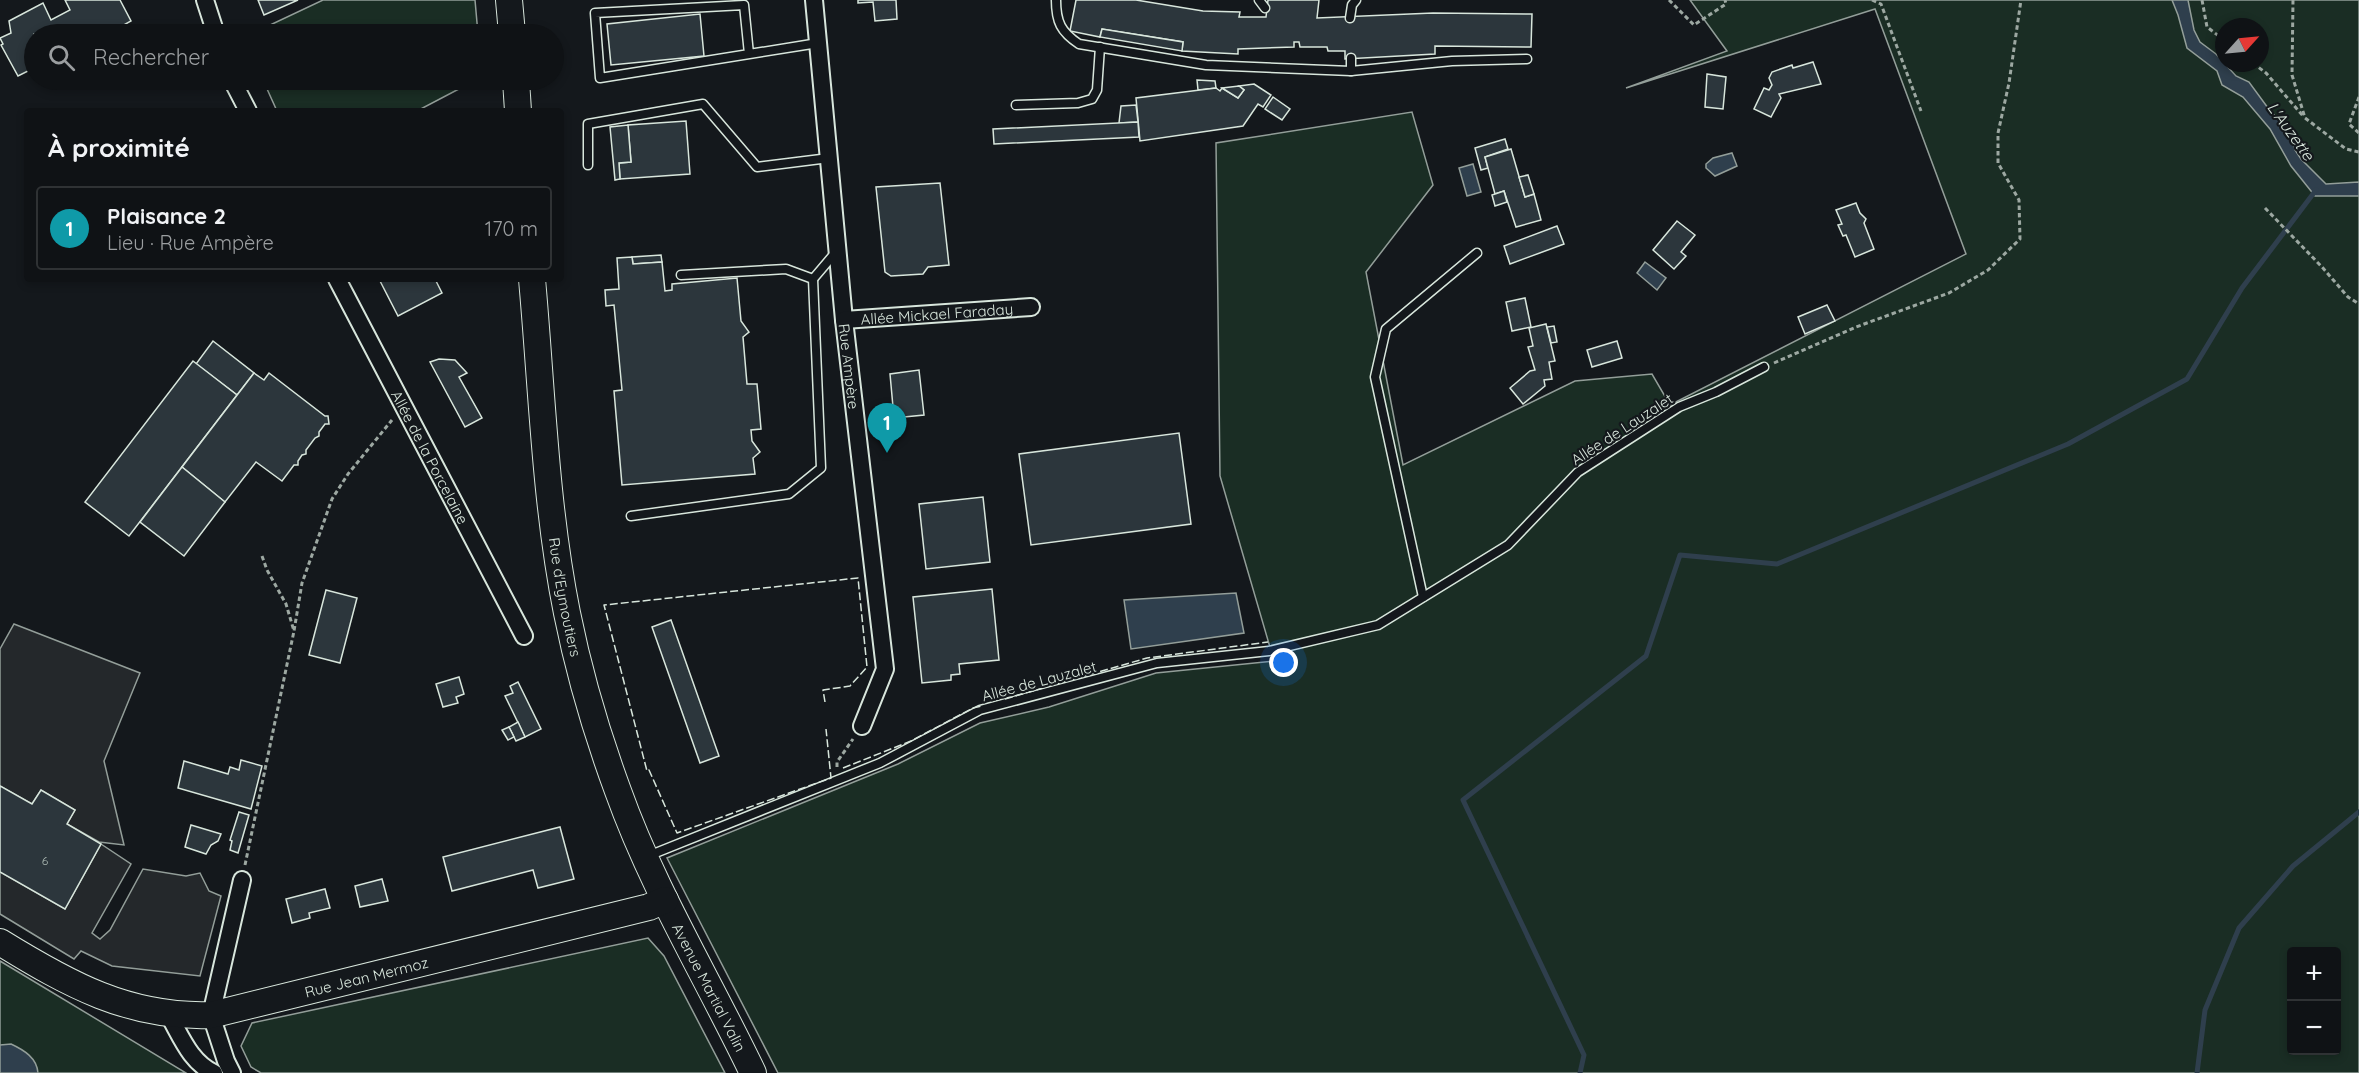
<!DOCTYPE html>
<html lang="fr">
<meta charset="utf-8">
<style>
:root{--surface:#0f1215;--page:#1d2022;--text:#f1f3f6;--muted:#9b9ea0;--line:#2f3234;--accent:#b45309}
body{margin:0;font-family:Quicksand,sans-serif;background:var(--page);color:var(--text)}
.controls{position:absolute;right:18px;bottom:18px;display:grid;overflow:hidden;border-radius:6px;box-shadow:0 3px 9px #0003}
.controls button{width:54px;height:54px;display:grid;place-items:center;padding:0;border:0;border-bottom:2px solid var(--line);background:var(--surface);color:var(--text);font:30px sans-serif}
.compass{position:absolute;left:2215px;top:18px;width:54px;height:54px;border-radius:50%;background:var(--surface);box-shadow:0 3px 9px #0003;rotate:63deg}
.you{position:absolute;left:1284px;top:663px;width:21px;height:21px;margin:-15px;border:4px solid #fff;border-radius:50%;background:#1a73e8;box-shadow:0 0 0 9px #1a73e833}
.badge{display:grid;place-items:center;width:39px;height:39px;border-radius:50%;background:var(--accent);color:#fff;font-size:20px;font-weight:700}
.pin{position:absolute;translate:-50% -50px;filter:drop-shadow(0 2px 3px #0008)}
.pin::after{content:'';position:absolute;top:32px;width:21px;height:18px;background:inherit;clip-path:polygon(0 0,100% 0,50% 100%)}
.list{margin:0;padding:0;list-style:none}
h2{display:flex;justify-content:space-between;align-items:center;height:78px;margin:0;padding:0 24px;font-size:26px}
h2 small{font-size:20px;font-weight:400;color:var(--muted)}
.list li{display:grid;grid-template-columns:39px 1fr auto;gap:18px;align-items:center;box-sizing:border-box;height:84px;margin:0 12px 12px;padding:0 12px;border:2px solid var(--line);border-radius:6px}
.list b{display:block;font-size:22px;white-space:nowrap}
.list p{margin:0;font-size:20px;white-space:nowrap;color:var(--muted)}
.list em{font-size:20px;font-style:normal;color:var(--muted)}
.icon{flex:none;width:33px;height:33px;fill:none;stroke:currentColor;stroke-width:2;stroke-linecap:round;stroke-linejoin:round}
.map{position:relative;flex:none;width:2359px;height:1073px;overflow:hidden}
.search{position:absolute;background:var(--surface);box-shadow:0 3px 9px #0003;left:24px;top:24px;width:540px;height:66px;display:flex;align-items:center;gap:15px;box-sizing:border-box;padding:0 21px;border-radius:33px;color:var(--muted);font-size:22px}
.panel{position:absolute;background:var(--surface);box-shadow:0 3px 9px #0003;left:24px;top:108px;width:540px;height:174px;border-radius:6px}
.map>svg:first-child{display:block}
.green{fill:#1a2d24;stroke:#939e99;stroke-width:1.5;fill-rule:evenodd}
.parking{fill:#24282b;stroke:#939e99;stroke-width:1.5}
.water{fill:#2f3f4d;stroke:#939e99;stroke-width:1.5}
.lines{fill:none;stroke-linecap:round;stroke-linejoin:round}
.stream{stroke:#2f3f4d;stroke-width:5}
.building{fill:#2c363c;stroke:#d8e6dc;stroke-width:1.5}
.lane-casing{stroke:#d8e6dc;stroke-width:11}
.street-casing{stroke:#d8e6dc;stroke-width:20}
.primary-casing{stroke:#d8e6dc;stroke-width:28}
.path{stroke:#9da8a2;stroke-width:3;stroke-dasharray:4.5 3;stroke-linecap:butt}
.lane{stroke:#14181c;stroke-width:8}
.street{stroke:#14181c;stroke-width:16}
.primary{stroke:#14181c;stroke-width:26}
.fence{stroke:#d8e6dc;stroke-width:1.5;stroke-dasharray:8 3;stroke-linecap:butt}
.labels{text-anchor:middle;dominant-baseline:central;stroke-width:4.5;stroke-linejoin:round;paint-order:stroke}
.number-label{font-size:12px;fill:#adbab4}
.street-label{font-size:15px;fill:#d8e6dc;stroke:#14181c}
.water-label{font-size:16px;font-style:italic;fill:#d8e6dc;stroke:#14181c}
</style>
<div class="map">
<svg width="2359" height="1073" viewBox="0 0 2359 1073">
<rect width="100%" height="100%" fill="#14181c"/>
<!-- green -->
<g class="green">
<path d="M323,0H475L478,34H251Z"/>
<path d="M1690,0H2359V1073H778L667,858L898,764L980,723L1049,707L1156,673L1274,661L1220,476L1216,143L1412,112L1433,185L1366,272L1403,465L1575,381L1652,374L1670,405L1966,254L1875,9L1626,88L1727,51ZM2224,27H2260V63H2224ZM2292,952H2336V1050H2292Z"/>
<path d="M263,80H476L417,111H277Z"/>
<path d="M648,938L664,956L725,1073H261L251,1067L241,1046L252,1023Z"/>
<path d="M0,961L186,1073H0Z"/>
</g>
<!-- parking -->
<g class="parking">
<path d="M14,624L140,673L104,761L124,845L99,842L67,824L75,810L41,790L32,804L0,786V649Z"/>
<path d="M101,844L131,864L92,933L100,939L110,930L143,869L186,876L200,873L209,891L221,896L200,976L112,966L81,951L74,959L0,914V872L65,909Z"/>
</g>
<!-- water -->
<g class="water">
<path d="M2172,0H2188L2194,30L2200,42L2216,54L2236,76L2249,82L2268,108L2292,135L2295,150L2301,159L2326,184L2359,182V196H2315L2291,166L2270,129L2243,97L2222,85L2217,71L2187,48L2178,15Z"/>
<path d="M1732,153L1737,166L1715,176L1706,168V164L1713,158Z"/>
<path d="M1473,164L1481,192L1467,196L1459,168Z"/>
<path d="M1645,262L1666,278L1657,290L1637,273Z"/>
<path d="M1236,593L1244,633L1131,649L1124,600Z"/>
<path d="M11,1044C24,1050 37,1058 38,1073H0V1045Z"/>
</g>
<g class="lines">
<!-- stream -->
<g class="stream">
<path d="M1580,1073L1584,1055L1463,800L1646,656L1680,555L1777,564L2068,444L2187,379L2242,288L2316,190"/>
<path d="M2197,1073L2205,1010L2239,928L2293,866L2359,812"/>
</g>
</g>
<!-- building -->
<g class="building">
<path d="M65,0H120L131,21L115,30L114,27L99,34H34V68L18,76L1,45L3,44L0,38L11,33L9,21L43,3L51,20L70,10Z"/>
<path d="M258,0H298L264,15Z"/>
<path d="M858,0H896L897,19L875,21L873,2L858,3Z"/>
<path d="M1076,0H1136L1203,11L1240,12L1239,17H1266L1268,0H1319L1317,18L1433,13L1532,14L1531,47L1435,46V54L1345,59V51H1328L1327,47H1300L1299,42H1294V47L1238,49V54L1182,51L1183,42L1102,29L1100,37L1070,31Z"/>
<path d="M700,14L704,56L611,65L607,24Z"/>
<path d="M1102,29L1183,42L1182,51L1100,37Z"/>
<path d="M1813,62L1821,84L1779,94L1781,98L1771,117L1754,109L1764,88L1769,90L1772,85L1769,78L1772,72L1792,65L1793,68Z"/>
<path d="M1707,74L1726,77L1723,109L1705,107Z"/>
<path d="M1197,80L1215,81L1216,88L1198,90Z"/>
<path d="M1254,84L1271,95L1263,107L1258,104L1243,126L1140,141L1136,98L1216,88L1220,91L1222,88L1238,98L1244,90L1239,86Z"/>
<path d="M1239,86L1244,90L1238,98L1222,88Z"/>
<path d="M1273,97L1290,109L1282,120L1265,109Z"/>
<path d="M1136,105L1138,122L1119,123L1121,106Z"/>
<path d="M686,121L690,174L620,179L619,163L631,162L628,125Z"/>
<path d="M1138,122L1139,137L994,144L993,129Z"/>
<path d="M628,125L631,162L619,163L620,179L615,180L610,127Z"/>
<path d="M1505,139L1508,149L1485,157L1488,168L1481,170L1475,148Z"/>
<path d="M1511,149L1525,197L1534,194L1541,220L1516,227L1504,191L1495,194L1485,157Z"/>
<path d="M1528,175L1534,194L1525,197L1519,177Z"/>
<path d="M940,183L949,265L928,267L923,274L891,276L885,272L876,187Z"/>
<path d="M1504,191L1507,202L1495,206L1492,195Z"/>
<path d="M1856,203L1860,213L1866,219L1864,223L1874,249L1855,257L1846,235L1843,236L1838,225L1842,224L1836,210Z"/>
<path d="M1677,221L1695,235L1681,252L1686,256L1674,269L1653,250Z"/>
<path d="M1557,226L1564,244L1510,264L1504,246Z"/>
<path d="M661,255L662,262L633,264L632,257Z"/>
<path d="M632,257L633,264L662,262L665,291L672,290V284L737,278L741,321L749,332L743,337L747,384H757L761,429L751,430L752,441L760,452L753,458L755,474L622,485L614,391L622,390L614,305L606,306L605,290L619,289L617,258Z"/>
<path d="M379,279H441L436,281L442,293L398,316Z"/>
<path d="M1525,298L1531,327L1512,331L1506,302Z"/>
<path d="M1827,305L1835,321L1805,334L1798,317Z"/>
<path d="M1546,324L1555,361L1549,362L1552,379L1544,380L1545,386L1523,404L1510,388L1530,371L1535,370L1528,347L1533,346L1529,328Z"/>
<path d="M1554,326L1557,342L1551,343L1547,327Z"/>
<path d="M213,341L254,373L237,395L196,364Z"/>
<path d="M1617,341L1622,358L1592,367L1587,350Z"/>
<path d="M439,359L455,360L467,373L459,377L482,418L465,427L430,362Z"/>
<path d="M193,361L237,395L129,536L85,502Z"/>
<path d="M919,370L924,415L894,418L890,374Z"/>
<path d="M254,373L264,380L269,373L325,416H328L329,424H325L319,432V436L315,438L306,450V454L302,455L298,461V465H294L282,481L256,462L225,502L182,467Z"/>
<path d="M1179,433L1191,524L1031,545L1019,454Z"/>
<path d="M182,467L225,502L184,556L140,522Z"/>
<path d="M983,497L990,562L926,569L919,504Z"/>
<path d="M992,589L999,660L959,664L960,674L951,675V680L922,683L913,597Z"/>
<path d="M326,590L357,598L340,663L309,655Z"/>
<path d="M671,620L719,756L700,763L652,627Z"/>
<path d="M459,677L464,694L456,697L458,703L443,707L436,684Z"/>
<path d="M518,682L541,729L525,737L505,696L513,693L510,686Z"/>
<path d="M518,722L525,737L516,741L509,727Z"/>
<path d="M509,727L514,737L508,740L502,730Z"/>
<path d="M241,760L262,766L251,809L178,788L184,761L228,774L230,767L239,770Z"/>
<path d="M0,786L32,804L41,790L75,810L67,824L101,844L65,909L0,872Z"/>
<path d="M239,812L249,815L238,853L230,850L232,841L230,840Z"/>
<path d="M191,825L221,834L218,841L211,845L206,854L185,847Z"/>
<path d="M560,827L574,879L538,888L533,870L452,891L443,857Z"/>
<path d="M382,879L388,901L360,907L355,886Z"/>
<path d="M325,889L330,908L309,913L310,918L292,923L286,899Z"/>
</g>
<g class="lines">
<defs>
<g id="lane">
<path d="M1056,0C1056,22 1061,32 1079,44L1206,65L1351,71L1452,61L1527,59"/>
<path d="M1259,0L1265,8"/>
<path d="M1350,18L1352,5L1356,0"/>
<path d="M749,54L744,5L595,13L600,78L818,43"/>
<path d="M1351,58V71"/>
<path d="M1016,105L1078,103L1092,99L1097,90L1100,47"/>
<path d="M588,165V124L703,104L757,167L829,158"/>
<path d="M813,279L836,252"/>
<path d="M631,516L789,494L821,468L813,279L786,269L681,275"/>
<path d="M1423,597L1375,377L1386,329L1477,253"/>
<path d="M648,856L880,763L980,710L1157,663L1269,651L1378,625L1508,545L1578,472L1679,407L1716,392L1764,367"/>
</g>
<g id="street">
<path d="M205,0L216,34"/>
<path id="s1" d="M814,0L844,320L885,669L862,726"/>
<path d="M232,80L248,111"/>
<path id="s2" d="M337,279L524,636"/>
<path id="s3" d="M844,320L1031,307"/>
<path d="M168,1014C181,1036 190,1062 214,1073"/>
<path d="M232,1073L226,1061L211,1015L242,880"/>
</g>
<g id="primary">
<path d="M509,0L512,34"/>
<path d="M516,80L518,111"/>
<path id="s4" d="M532,279C542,390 545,503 567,613C579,673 597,734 618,791C653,889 708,979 753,1073"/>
<path id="s5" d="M0,942C68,984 129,1018 211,1015L649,907L665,900"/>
</g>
</defs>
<!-- lane casing -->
<use href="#lane" class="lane-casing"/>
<!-- street casing -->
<use href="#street" class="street-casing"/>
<!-- primary casing -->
<use href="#primary" class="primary-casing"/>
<!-- path -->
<g class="path">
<path d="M1669,0L1694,25L1726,4L1725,0"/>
<path d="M1872,0L1881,4L1921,111"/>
<path d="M2202,0L2207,27L2224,40"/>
<path d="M2293,0L2292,75L2305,118L2346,149L2359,152"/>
<path d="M2253,63L2266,73L2303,116"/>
<path d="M2359,97L2349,124L2359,133"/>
<path d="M2265,208L2322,267L2348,297L2359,304"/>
<path d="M1774,363L1856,327L1949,293L1988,270L2020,239L2019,200L1998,163V133L2009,83L2021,0"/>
<path d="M262,556L267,570L286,604L294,631L302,583L332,499L348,474L392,420"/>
<path d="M837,767V762L853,739"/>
<path d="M245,865L294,631"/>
</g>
<!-- lane -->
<use href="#lane" class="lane"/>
<!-- street -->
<use href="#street" class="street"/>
<!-- primary -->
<use href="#primary" class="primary"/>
<!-- fence -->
<g class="fence">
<path d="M1005,699L1147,658L1268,642"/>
<path d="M825,702L823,690L850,686L867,667L858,578L604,605L647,771L649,770L677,833L831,778L826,729"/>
<path d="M843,768L911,741L973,708L982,706"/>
</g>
</g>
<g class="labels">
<!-- number labels -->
<g class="number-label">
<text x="45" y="860">6</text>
</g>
<!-- street labels -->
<g class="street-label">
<text stroke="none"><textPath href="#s3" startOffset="93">Allée Mickael Faraday</textPath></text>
<text stroke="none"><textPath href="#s1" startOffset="368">Rue Ampère</textPath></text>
<text transform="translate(1622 429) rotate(-33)">Allée de Lauzalet</text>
<text stroke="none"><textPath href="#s2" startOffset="201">Allée de la Porcelaine</textPath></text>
<text stroke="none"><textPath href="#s4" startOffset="320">Rue d'Eymoutiers</textPath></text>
<text transform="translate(1039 681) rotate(-15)">Allée de Lauzalet</text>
<text stroke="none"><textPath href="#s5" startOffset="387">Rue Jean Mermoz</textPath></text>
<text stroke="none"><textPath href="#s4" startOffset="738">Avenue Martial Valin</textPath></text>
</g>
<!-- water labels -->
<g class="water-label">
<text transform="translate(2291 131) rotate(54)">L'Auzette</text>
</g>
</g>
</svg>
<div class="controls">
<button>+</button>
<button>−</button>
</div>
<svg class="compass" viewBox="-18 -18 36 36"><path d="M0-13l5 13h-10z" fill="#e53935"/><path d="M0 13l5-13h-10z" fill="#9b9ea0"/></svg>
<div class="you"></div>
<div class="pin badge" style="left:887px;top:453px;background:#0f9aa8">1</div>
<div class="search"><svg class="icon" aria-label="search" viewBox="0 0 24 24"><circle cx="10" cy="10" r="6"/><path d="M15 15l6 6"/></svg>Rechercher</div>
<section class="panel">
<h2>À proximité<small></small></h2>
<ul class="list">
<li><span class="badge" style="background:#0f9aa8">1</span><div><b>Plaisance 2</b><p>Lieu · Rue Ampère</p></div><em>170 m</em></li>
</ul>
</section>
</div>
